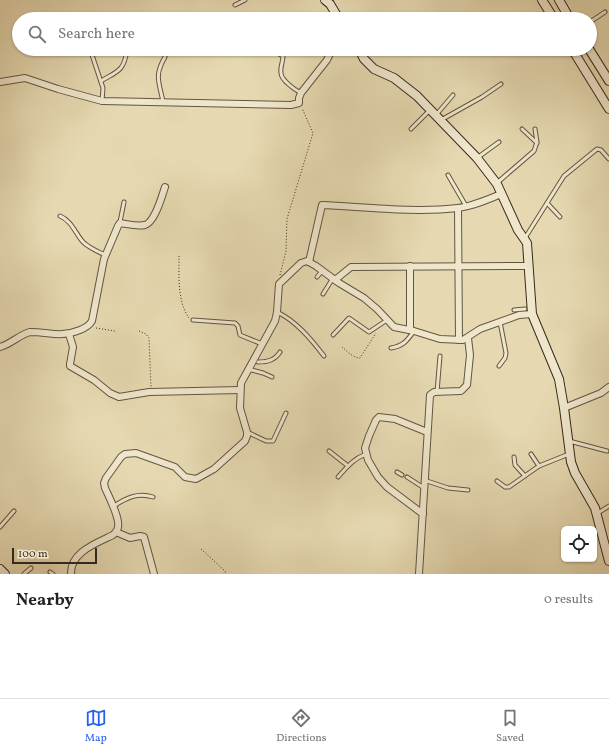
<!DOCTYPE html>
<style>
:root{--surface:#fff;--page:#f6f6f6;--text:#202124;--muted:#757577;--line:#e0e0e0;--accent:#2563eb}
body{margin:0;font-family:Vollkorn,serif;background:var(--page);color:var(--text)}
.controls{position:absolute;right:12px;bottom:12px;display:grid;overflow:hidden;border-radius:6px;box-shadow:0 1px 3px #0004}
.controls button{width:36px;height:36px;display:grid;place-items:center;padding:0;border:0;border-bottom:1px solid var(--line);background:var(--surface);color:var(--text);font:20px sans-serif}
.scale{position:absolute;left:12px;bottom:10px;width:85px;box-sizing:border-box;padding-left:4px;border:2px solid #362a1c;border-top:0;font-size:11px;line-height:14px;white-space:nowrap;color:#362a1c;-webkit-text-stroke:3px #efe6cc;paint-order:stroke}
.list{margin:0;padding:0;list-style:none}
h2{display:flex;justify-content:space-between;align-items:center;height:52px;margin:0;padding:0 16px;font-size:17px}
h2 small{font-size:13px;font-weight:400;color:var(--muted)}
.icon{flex:none;width:22px;height:22px;fill:none;stroke:currentColor;stroke-width:2;stroke-linecap:round;stroke-linejoin:round}
.map{position:relative;flex:none;width:609px;height:574px;overflow:hidden}
.search{position:absolute;background:var(--surface);box-shadow:0 1px 3px #0004;left:12px;right:12px;top:12px;height:44px;display:flex;align-items:center;gap:10px;box-sizing:border-box;padding:0 14px;border-radius:22px;color:var(--muted);font-size:15px}
.sheet{height:124px;background:var(--surface)}
nav{display:flex;justify-content:space-around;align-items:center;box-sizing:border-box;height:56px;border-top:1px solid var(--line);background:var(--surface);font-size:11px;color:var(--muted)}
nav a{display:grid;justify-items:center;gap:2px}
nav .on{color:var(--accent)}
.map>svg:first-child{display:block}
.lines{fill:none;stroke-linecap:round;stroke-linejoin:round}
.lane-casing{stroke:#625641;stroke-width:5}
.street-casing{stroke:#625641;stroke-width:8}
.secondary-casing{stroke:#362a1c;stroke-width:10}
.path{stroke:#362a1c;stroke-width:1;stroke-dasharray:1 2;stroke-linecap:butt}
.lane{stroke:#efe6cc;stroke-width:3}
.street{stroke:#efe6cc;stroke-width:6}
.secondary{stroke:#efe6cc;stroke-width:8}
</style>
<div class="map">
<svg width="609" height="574" viewBox="0 0 609 574">
<rect width="100%" height="100%" fill="#e6d9b1"/>
<filter id="stains"><feTurbulence type="fractalNoise" baseFrequency=".005" numOctaves="4"/><feColorMatrix values="0 0 0 0 .2 0 0 0 0 .09 0 0 0 0 .02 0 0 0 .5 -.17"/></filter>
<radialGradient id="worn" r=".72"><stop offset=".6" stop-color="#630" stop-opacity="0"/><stop offset="1" stop-color="#630" stop-opacity=".3"/></radialGradient>
<g class="lines">
<defs>
<g id="lane">
<path d="M235,5L245,0"/>
<path d="M590,22L605,12"/>
<path d="M90,49L103,88L102,101"/>
<path d="M269,49L283,56C283,62 280,67 281,73C281,80 295,90 301,93"/>
<path d="M101,81C118,71 124,71 127,50"/>
<path d="M163,102C159,81 154,76 165,57"/>
<path d="M436,115L453,95"/>
<path d="M441,120L482,97L501,84"/>
<path d="M411,129L429,111"/>
<path d="M522,129L537,143"/>
<path d="M477,158L499,142"/>
<path d="M448,175L466,206"/>
<path d="M498,182L534,151L537,142L535,129"/>
<path d="M547,203L560,217"/>
<path d="M60,216C72,221 75,233 83,242C89,248 97,251 105,255"/>
<path d="M120,222L124,202"/>
<path d="M525,238L564,176L597,149L601,150L609,159"/>
<path d="M317,277L322,271"/>
<path d="M323,294L333,278"/>
<path d="M514,310L525,309"/>
<path d="M277,312C296,321 311,339 324,356"/>
<path d="M193,320L235,323L238,326L240,335L262,344"/>
<path d="M333,335L349,318L369,332L387,320"/>
<path d="M391,348C403,346 407,341 414,331"/>
<path d="M258,362C268,362 275,360 280,352"/>
<path d="M499,366L505,358L506,353L500,322"/>
<path d="M248,369L263,373L272,377"/>
<path d="M437,392L440,356"/>
<path d="M247,432L266,441H273L286,413"/>
<path d="M569,441L607,451"/>
<path d="M329,451L348,466"/>
<path d="M531,454L539,466"/>
<path d="M514,457L515,465L525,476"/>
<path d="M397,472L402,475"/>
<path d="M338,477C347,467 353,459 366,454"/>
<path d="M407,477L424,488"/>
<path d="M424,480L448,488L468,490"/>
<path d="M497,481L505,487H509L539,466L569,454"/>
<path d="M114,506C126,498 138,492 153,497"/>
<path d="M598,513L609,506"/>
<path d="M0,527L14,511"/>
<path d="M50,572L53,574"/>
<path d="M24,574L31,568"/>
</g>
<g id="street">
<path d="M0,82L25,78L58,89L102,101L291,105L299,103V98L301,93L327,60L332,49"/>
<path d="M458,208L459,340"/>
<path d="M309,262L322,205C365,207 415,213 458,208C473,206 487,200 501,194"/>
<path d="M410,266V330"/>
<path d="M335,280L351,267L528,266"/>
<path d="M69,334L73,347L70,364V366L94,380L110,393L119,397L149,392L240,390"/>
<path d="M0,347C11,344 19,335 30,332C51,332 59,338 80,330C85,328 89,326 92,321L104,259L118,226L120,223C128,224 137,227 145,225C155,222 162,196 165,187"/>
<path d="M564,408L601,393L609,387"/>
<path d="M423,514L387,487L378,477L368,460L365,448L369,436L376,420L379,417L395,419L427,432"/>
<path d="M116,532L130,538L140,536L144,537L154,574"/>
<path d="M71,574C70,552 97,543 113,535C116,532 118,530 118,527C120,518 109,497 105,488L104,483L106,478L121,457L125,454L136,453L175,467L185,477L196,479L214,469L245,441L247,436V432L240,408L241,383L275,321L277,312L279,284L301,263L307,261L316,266L339,283L364,298L377,309L394,327L414,331L440,339L463,340L480,329L519,315L532,314"/>
<path d="M419,574L430,395L434,392L461,391L467,385L470,355L468,338"/>
</g>
<g id="secondary">
<path d="M325,0L330,4L339,19"/>
<path d="M542,0L554,19"/>
<path d="M559,0L570,19"/>
<path d="M359,49L364,59L374,69L394,78L417,96L477,158L497,184L518,230L527,243L532,314L559,379L564,408L571,462L575,473L595,508L609,561"/>
<path d="M572,49L609,109"/>
<path d="M589,49L609,81"/>
<path d="M0,569L5,574"/>
</g>
</defs>
<!-- lane casing -->
<use href="#lane" class="lane-casing"/>
<!-- street casing -->
<use href="#street" class="street-casing"/>
<!-- secondary casing -->
<use href="#secondary" class="secondary-casing"/>
<!-- path -->
<g class="path">
<path d="M179,256C179,275 177,301 189,318"/>
<path d="M280,275L286,251L287,219L313,133L302,108"/>
<path d="M96,328L115,331"/>
<path d="M139,331L146,334L149,338L151,387"/>
<path d="M342,347C347,351 353,358 360,358L376,333"/>
<path d="M201,549L225,571L226,574"/>
</g>
<!-- lane -->
<use href="#lane" class="lane"/>
<!-- street -->
<use href="#street" class="street"/>
<!-- secondary -->
<use href="#secondary" class="secondary"/>
</g>
<rect width="100%" height="100%" filter="url(#stains)"/>
<rect width="100%" height="100%" fill="url(#worn)"/>
</svg>
<div class="controls">
<button><svg class="icon" aria-label="locate" viewBox="0 0 24 24"><circle cx="12" cy="12" r="6"/><path d="M12 2v4M12 18v4M2 12h4M18 12h4"/></svg></button>
</div>
<div class="scale">100 m</div>
<div class="search"><svg class="icon" aria-label="search" viewBox="0 0 24 24"><circle cx="10" cy="10" r="6"/><path d="M15 15l6 6"/></svg>Search here</div>
</div>
<section class="sheet">
<h2>Nearby<small>0 results</small></h2>
<ul class="list">
</ul>
</section>
<nav>
<a class="on"><svg class="icon" aria-label="map" viewBox="0 0 24 24"><path d="M3 6l6-2 6 2 6-2v14l-6 2-6-2-6 2zM9 4v14M15 6v14"/></svg>Map</a>
<a><svg class="icon" aria-label="directions" viewBox="0 0 24 24"><path d="M12 3l9 9-9 9-9-9zM9 14v-3h6M13 9l2 2-2 2"/></svg>Directions</a>
<a><svg class="icon" aria-label="saved" viewBox="0 0 24 24"><path d="M7 4h10v16l-5-4-5 4z"/></svg>Saved</a>
</nav>
